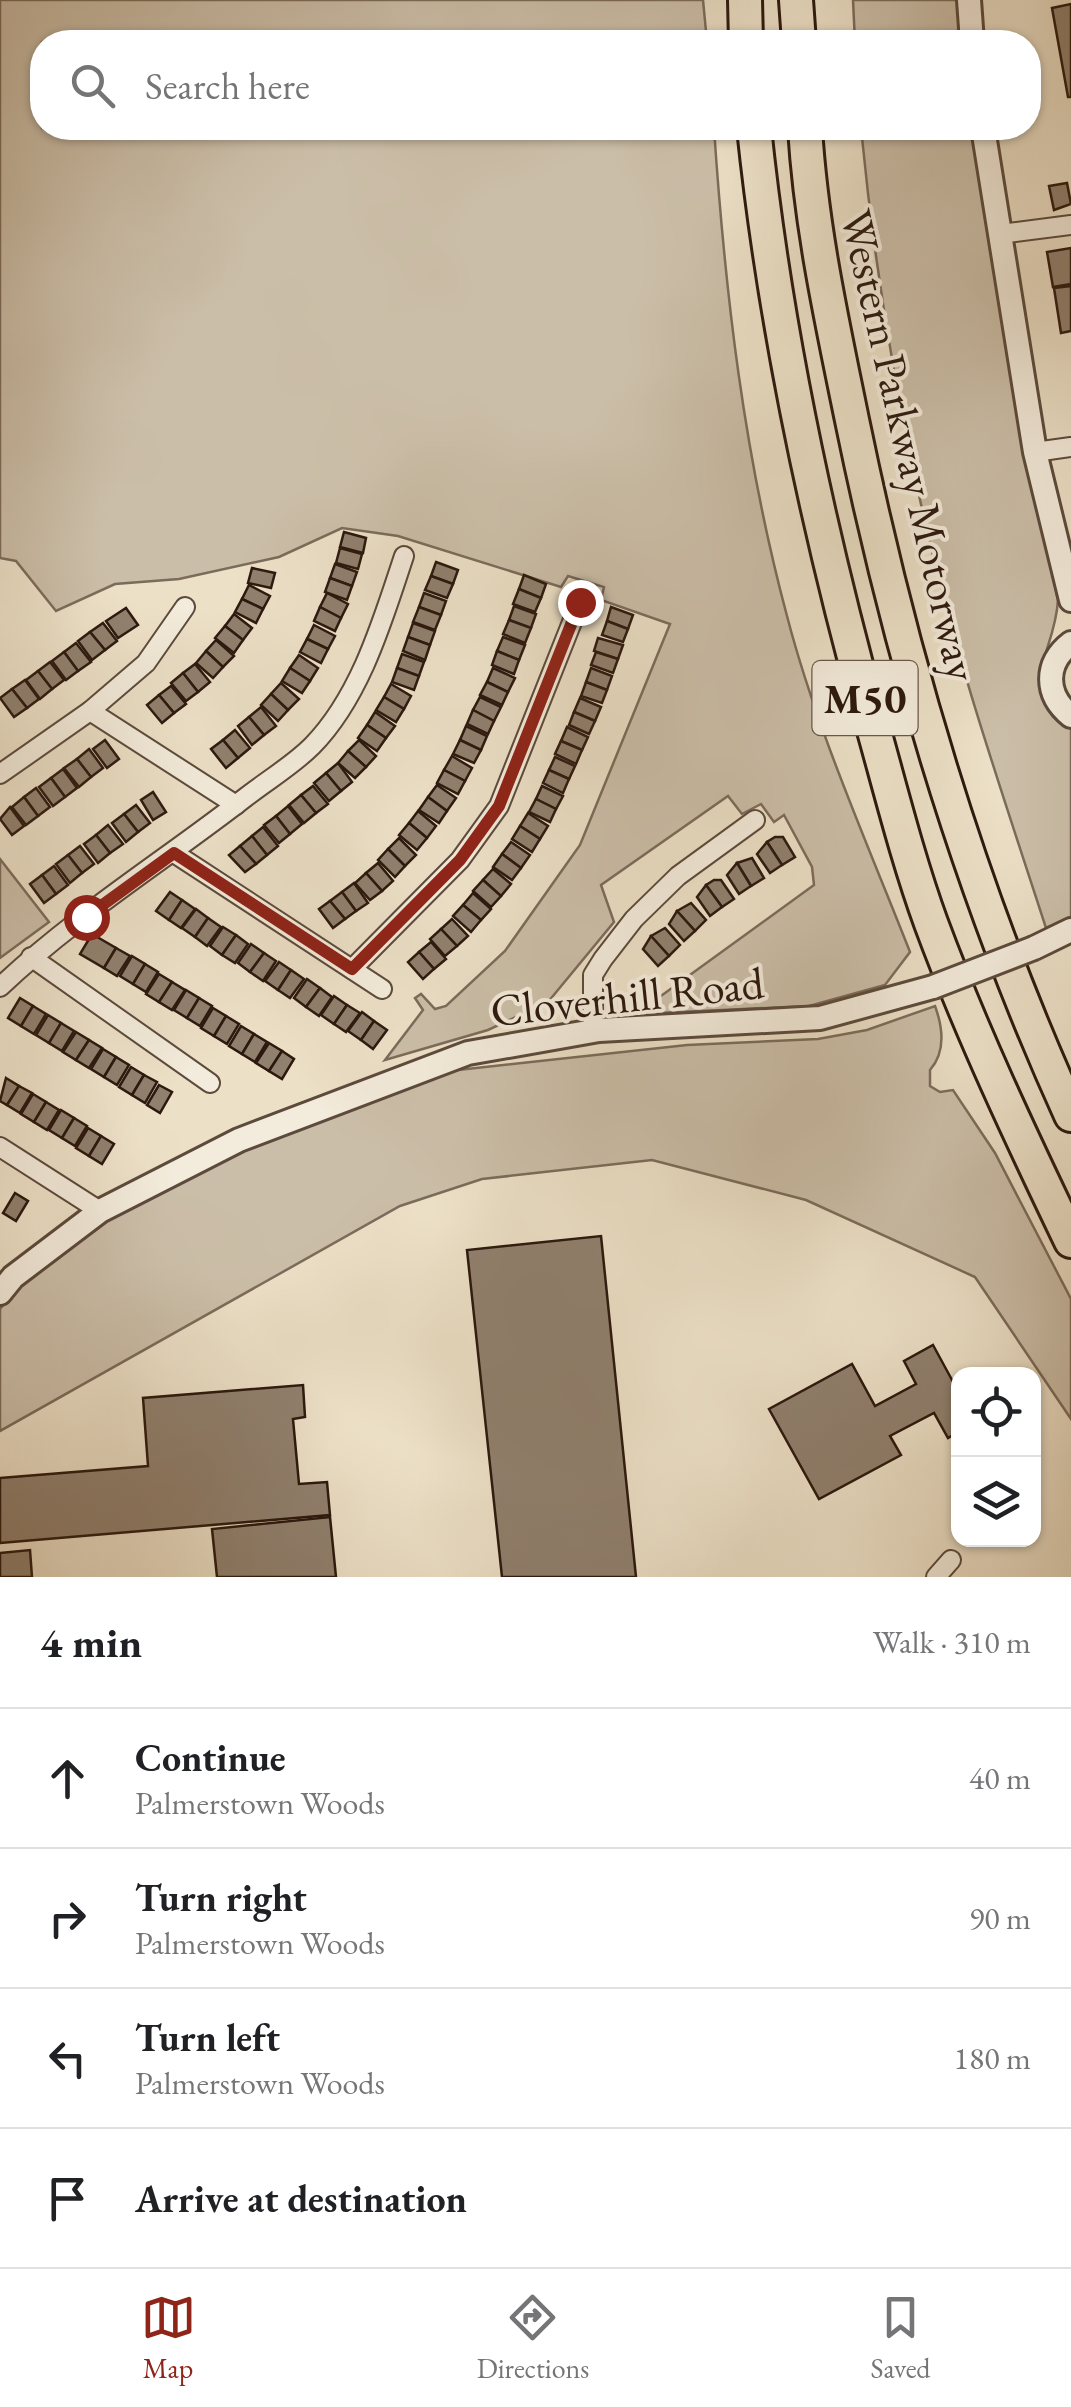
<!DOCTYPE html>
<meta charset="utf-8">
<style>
:root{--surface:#fff;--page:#f2f2f2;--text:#202124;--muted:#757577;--line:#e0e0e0;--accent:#8f2418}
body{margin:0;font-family:"EB Garamond",serif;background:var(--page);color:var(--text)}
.controls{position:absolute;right:30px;bottom:30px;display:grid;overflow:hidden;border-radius:20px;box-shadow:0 2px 8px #0004}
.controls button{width:90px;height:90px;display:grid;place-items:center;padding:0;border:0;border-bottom:2px solid var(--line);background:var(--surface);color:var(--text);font:50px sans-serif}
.stop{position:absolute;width:30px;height:30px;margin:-22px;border:8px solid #8f2418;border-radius:50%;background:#fff}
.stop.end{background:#8f2418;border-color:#fff;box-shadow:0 2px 10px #0008}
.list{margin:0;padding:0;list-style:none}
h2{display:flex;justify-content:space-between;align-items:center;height:130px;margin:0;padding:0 40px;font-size:42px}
h2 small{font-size:32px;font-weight:400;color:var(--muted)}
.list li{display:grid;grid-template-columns:65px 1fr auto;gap:30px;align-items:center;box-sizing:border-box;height:140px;padding:0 40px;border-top:2px solid var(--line)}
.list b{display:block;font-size:38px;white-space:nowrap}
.list p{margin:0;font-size:32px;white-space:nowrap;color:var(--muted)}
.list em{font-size:32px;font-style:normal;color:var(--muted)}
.icon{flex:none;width:55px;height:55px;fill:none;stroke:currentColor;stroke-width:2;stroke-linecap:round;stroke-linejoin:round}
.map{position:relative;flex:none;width:1071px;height:1577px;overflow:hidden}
.search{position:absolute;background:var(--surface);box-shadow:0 2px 8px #0004;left:30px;right:30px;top:30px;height:110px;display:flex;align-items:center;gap:25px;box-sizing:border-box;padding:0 35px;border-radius:40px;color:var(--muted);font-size:38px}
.sheet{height:690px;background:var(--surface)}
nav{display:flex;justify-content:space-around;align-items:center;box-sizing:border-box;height:140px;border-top:2px solid var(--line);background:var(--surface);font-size:28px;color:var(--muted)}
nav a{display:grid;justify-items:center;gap:5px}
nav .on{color:var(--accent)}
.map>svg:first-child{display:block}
.green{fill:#cbbea8;stroke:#7c6b5b;stroke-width:2.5}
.building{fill:#90806e;stroke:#2c180e;stroke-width:2.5}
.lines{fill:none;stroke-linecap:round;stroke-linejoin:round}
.minor-casing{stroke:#5c4a3c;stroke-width:22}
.tertiary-casing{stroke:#5c4a3c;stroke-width:28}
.motorway-casing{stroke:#2c180e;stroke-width:38}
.minor{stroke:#f3ebdb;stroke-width:18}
.tertiary{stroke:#f3ebdb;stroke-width:22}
.motorway{stroke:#ece0c7;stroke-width:32}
.tertiary-bridge-casing{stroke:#5c4a3c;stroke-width:28;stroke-linecap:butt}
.tertiary-bridge{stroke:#f3ebdb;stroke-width:22}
.route{stroke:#8f2418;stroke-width:12}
.labels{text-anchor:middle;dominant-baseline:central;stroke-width:8;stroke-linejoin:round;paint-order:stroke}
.shield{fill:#f3ebdb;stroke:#68574c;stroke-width:2.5}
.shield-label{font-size:42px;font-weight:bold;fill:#2c180e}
.street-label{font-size:45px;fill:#2c180e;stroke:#f3ebdb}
</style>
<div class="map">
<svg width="1071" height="1577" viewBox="0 0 1071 1577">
<rect width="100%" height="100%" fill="#ece0c7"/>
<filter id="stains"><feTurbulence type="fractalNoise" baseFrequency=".002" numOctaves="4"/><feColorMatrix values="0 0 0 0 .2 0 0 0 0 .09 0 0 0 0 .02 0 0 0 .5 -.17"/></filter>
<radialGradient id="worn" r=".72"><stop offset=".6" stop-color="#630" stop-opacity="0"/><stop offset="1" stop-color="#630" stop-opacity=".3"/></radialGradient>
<!-- green -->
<g class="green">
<path d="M0,0H703L707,42H42V128H714C725,292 744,456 787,616C816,728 868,845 910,952L885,985L809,1006L636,1014L814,885L812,867L784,815L774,822L761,804L742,814L728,796L601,885L614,922L548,1002L488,1030L385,1060L423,1010L415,998L421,994L435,1009L446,1006L505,951L580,845L670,624L601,600L604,587L568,576L561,587L398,536L342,528L279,557L179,579L115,584L56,611L16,561L0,558Z"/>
<path d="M853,0H961L965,42H855Z"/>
<path d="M861,128H977L1028,455L1058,600C1055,656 1013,685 1071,728V917L1046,928C1003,795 957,663 926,526C895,395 874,262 861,128Z"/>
<path d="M0,859L49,922L0,958Z"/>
<path d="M935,1006C943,1028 946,1052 930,1070V1086L940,1092L953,1090L995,1153L1071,1299V1419L975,1277L806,1200L652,1160L482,1179L400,1206L0,1431V1309L21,1283L109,1220L238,1153L449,1071L687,1045L818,1039L867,1030Z"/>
</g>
<!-- building -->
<g class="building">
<path d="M1071,4V97H1068L1052,8Z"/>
<path d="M1067,183L1071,204L1054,210L1049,186Z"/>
<path d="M1071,248V284L1053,287L1047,252Z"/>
<path d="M1071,286V331L1061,333L1054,288Z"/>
<path d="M344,532L366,538L363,553L340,547Z"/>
<path d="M340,548L362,554L358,569L336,563Z"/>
<path d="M436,562L458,570L453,584L431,576Z"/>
<path d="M335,564L357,572L352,586L330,578Z"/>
<path d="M252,568L275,573L271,588L248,583Z"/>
<path d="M524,575L546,584L541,598L519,589Z"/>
<path d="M431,576L453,584L447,598L425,590Z"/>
<path d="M330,578L352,586L347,600L325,592Z"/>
<path d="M249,585L270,596L263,609L242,599Z"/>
<path d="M519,589L541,598L535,612L513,604Z"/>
<path d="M327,593L348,604L341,618L320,607Z"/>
<path d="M424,593L446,601L441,615L419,607Z"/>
<path d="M242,599L263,609L256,623L235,612Z"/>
<path d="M514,606L536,614L531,628L509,620Z"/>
<path d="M320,607L341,618L335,631L314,621Z"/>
<path d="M419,607L441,615L435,630L413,622Z"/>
<path d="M611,607L633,615L628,629L607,621Z"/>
<path d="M126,608L138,625L118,638L106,621Z"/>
<path d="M234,614L252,628L243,640L225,626Z"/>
<path d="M509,620L531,628L525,643L503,634Z"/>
<path d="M607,621L628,629L623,642L602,635Z"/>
<path d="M103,623L117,641L105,650L90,632Z"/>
<path d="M413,623L435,631L430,645L408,637Z"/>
<path d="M314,625L335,636L328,649L307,639Z"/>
<path d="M225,626L243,640L234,653L215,638Z"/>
<path d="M90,632L105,650L92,660L78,641Z"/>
<path d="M408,637L430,645L425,660L403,651Z"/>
<path d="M503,637L525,645L519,660L497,651Z"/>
<path d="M598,638L623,645L618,659L594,651Z"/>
<path d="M307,639L328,649L321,663L300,652Z"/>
<path d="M216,640L234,656L223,667L206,651Z"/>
<path d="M76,643L91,662L78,671L64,652Z"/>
<path d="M206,651L223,667L213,678L196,663Z"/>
<path d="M497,651L519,660L514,674L492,665Z"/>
<path d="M64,652L78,671L66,680L52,661Z"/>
<path d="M596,652L618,659L613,673L591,665Z"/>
<path d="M402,654L424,662L419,676L397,668Z"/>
<path d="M299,655L318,668L310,681L290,668Z"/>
<path d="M50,662L64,680L52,689L38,671Z"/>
<path d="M195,664L210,682L198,692L183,673Z"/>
<path d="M290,668L310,681L302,693L282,681Z"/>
<path d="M397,668L419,676L414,690L392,682Z"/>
<path d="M493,668L515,678L508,692L487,682Z"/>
<path d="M591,668L612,676L607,690L586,682Z"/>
<path d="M38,671L52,689L40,699L26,680Z"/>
<path d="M183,673L198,692L186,701L171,683Z"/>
<path d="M25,680L39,699L27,708L12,689Z"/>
<path d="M487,682L508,692L502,705L480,695Z"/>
<path d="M586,682L607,690L602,703L581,696Z"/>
<path d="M281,683L299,699L288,710L271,694Z"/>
<path d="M391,684L411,696L404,709L384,697Z"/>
<path d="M171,686L186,704L174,713L159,695Z"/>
<path d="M12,689L27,708L14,717L0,698Z"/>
<path d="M271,694L288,710L278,721L261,705Z"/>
<path d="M159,695L174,713L162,723L147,705Z"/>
<path d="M384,697L404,709L396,722L376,710Z"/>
<path d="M480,697L501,707L494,721L473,710Z"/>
<path d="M580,698L601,707L595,721L574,712Z"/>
<path d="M261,707L276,726L264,735L249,717Z"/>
<path d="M473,710L494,721L488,734L467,724Z"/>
<path d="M375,712L395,726L386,738L367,725Z"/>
<path d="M574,712L595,721L589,734L569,725Z"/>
<path d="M249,717L264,735L252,745L238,726Z"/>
<path d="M367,725L386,738L377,751L358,738Z"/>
<path d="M466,726L487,736L481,750L460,740Z"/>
<path d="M567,727L588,737L582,750L561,741Z"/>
<path d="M235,730L250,748L238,758L223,740Z"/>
<path d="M105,740L119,759L107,768L93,749Z"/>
<path d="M223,740L238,758L226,768L211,749Z"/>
<path d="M359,740L376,756L366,767L348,751Z"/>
<path d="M460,740L481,750L474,763L453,754Z"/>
<path d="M561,741L582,750L576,764L555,754Z"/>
<path d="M89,749L103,768L91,777L77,759Z"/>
<path d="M348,751L366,767L355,778L338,763Z"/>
<path d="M452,756L472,768L465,781L444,770Z"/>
<path d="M555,757L575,766L569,779L549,770Z"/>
<path d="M77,759L91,777L79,787L64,768Z"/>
<path d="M338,763L352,782L341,791L326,773Z"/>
<path d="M63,769L77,788L65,797L51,778Z"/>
<path d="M444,770L465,781L458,794L437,783Z"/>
<path d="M549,770L569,779L563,793L543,783Z"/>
<path d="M326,773L341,791L329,801L314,783Z"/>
<path d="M51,778L65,797L53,806L39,787Z"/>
<path d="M437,785L456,798L447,811L428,797Z"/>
<path d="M313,786L328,804L316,813L301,795Z"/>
<path d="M542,786L563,796L556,809L536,799Z"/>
<path d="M36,788L50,807L38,816L24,797Z"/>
<path d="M153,792L166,812L153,820L141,800Z"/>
<path d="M301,795L316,813L304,823L289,805Z"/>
<path d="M24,797L38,816L26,825L12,807Z"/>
<path d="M428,797L447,811L439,823L419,810Z"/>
<path d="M536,799L556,809L550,822L529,812Z"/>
<path d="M136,805L150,823L138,832L124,814Z"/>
<path d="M288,806L302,824L290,834L276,816Z"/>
<path d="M10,807L24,826L12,835L0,819Z"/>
<path d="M418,811L436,826L427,838L409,823Z"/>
<path d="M528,813L548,826L540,839L520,826Z"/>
<path d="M124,814L138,832L126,842L112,823Z"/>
<path d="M276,816L290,834L279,843L264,825Z"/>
<path d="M409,823L427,838L417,850L399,835Z"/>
<path d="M108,825L123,844L110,853L96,835Z"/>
<path d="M520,826L540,839L532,852L512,839Z"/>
<path d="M263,827L278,846L267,855L252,836Z"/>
<path d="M96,835L110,853L98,863L84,844Z"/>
<path d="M252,836L267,855L256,864L240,846Z"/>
<path d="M775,837H783L795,857L782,865L767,842Z"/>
<path d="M399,838L416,855L405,866L388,849Z"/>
<path d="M511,842L530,855L521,868L502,854Z"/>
<path d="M767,842L782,865L770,873L757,854Z"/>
<path d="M80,846L94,864L82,873L68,855Z"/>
<path d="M240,846L256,864L245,872L229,855Z"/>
<path d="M388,849L405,866L395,877L378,860Z"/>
<path d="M502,854L521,868L512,880L493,867Z"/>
<path d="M68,855L82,873L70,883L56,864Z"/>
<path d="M752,858L764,878L751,886L737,863Z"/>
<path d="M378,863L393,881L382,891L366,873Z"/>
<path d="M737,863L751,886L739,894L727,875Z"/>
<path d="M54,866L68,885L56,894L42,875Z"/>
<path d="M493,869L511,884L501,896L483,880Z"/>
<path d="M366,873L382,891L370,900L355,883Z"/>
<path d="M42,875L56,894L44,903L30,884Z"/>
<path d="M483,880L501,896L491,907L473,891Z"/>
<path d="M714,880H721L734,899L722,907L706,885Z"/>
<path d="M354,883L368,903L356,911L342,892Z"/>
<path d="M706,885L722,907L710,916L697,897Z"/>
<path d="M170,892L182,900L169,920L156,911Z"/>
<path d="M342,892L356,911L345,919L330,901Z"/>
<path d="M473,893L491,909L481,920L463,905Z"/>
<path d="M182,900L195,909L181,928L169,920Z"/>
<path d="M330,901L345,919L333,928L319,909Z"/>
<path d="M691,903L706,920L695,931L677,911Z"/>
<path d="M463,905L481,920L471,932L453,916Z"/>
<path d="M196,909L208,918L195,937L182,928Z"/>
<path d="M677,911L695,931L684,941L669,924Z"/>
<path d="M208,918L221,927L207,946L195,937Z"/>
<path d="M452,919L468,936L457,946L441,929Z"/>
<path d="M223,927L236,935L222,955L210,946Z"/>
<path d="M665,928L680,945L669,956L651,936Z"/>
<path d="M441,929L457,946L445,956L430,939Z"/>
<path d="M92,934L116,948L104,968L80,954Z"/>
<path d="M236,935L248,944L235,963L222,955Z"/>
<path d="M651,936L669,956L658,966L643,949Z"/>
<path d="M431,942L446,959L434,969L419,952Z"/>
<path d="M251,944L264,953L250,972L238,963Z"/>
<path d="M116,948L130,956L117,976L104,968Z"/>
<path d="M419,952L434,969L423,979L408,962Z"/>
<path d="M264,953L276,961L263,981L250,972Z"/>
<path d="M132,956L145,964L133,984L120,976Z"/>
<path d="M279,962L291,970L278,990L265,981Z"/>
<path d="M145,964L158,972L146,992L133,984Z"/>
<path d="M291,970L304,979L290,998L278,990Z"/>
<path d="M159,974L172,982L159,1002L146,994Z"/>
<path d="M307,979L320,988L306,1007L294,998Z"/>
<path d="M172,982L185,990L172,1010L159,1002Z"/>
<path d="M320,988L332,997L319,1016L306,1007Z"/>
<path d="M186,990L199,998L187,1018L174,1010Z"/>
<path d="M334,996L347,1005L334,1024L321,1015Z"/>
<path d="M20,998L33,1006L21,1026L8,1018Z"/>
<path d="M199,998L212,1006L200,1026L187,1018Z"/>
<path d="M347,1005L360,1013L346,1032L334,1024Z"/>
<path d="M33,1006L46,1014L34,1034L21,1026Z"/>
<path d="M213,1008L226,1016L214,1036L201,1028Z"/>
<path d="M362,1012L374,1021L361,1040L348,1031Z"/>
<path d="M48,1015L61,1023L49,1043L36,1035Z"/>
<path d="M226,1016L239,1024L227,1044L214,1036Z"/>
<path d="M374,1021L387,1030L373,1049L361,1040Z"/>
<path d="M61,1023L74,1031L62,1051L49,1043Z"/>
<path d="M241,1026L254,1034L242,1054L229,1046Z"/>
<path d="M76,1032L89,1040L76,1060L63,1052Z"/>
<path d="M254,1034L267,1042L255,1062L242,1054Z"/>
<path d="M89,1040L102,1048L89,1068L76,1060Z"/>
<path d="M269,1043L282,1051L269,1071L256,1063Z"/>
<path d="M103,1049L116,1057L104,1077L91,1069Z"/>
<path d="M282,1051L294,1059L282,1079L269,1071Z"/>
<path d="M116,1057L129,1065L117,1085L104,1077Z"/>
<path d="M131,1067L144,1075L132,1095L119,1087Z"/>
<path d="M144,1075L157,1082L145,1103L132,1095Z"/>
<path d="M6,1078L19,1086L7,1105L0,1101Z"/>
<path d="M159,1085L172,1092L160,1113L147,1105Z"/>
<path d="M19,1086L32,1093L20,1113L7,1105Z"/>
<path d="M33,1094L46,1102L34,1122L21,1114Z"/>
<path d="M46,1102L59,1110L47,1130L34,1122Z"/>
<path d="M61,1110L74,1118L62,1138L49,1130Z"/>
<path d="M74,1118L87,1126L75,1146L62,1138Z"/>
<path d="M88,1128L101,1136L89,1156L76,1148Z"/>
<path d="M101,1136L114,1144L102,1164L89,1156Z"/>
<path d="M15,1193L28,1201L16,1221L3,1213Z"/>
<path d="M601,1236L636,1577H502L467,1250Z"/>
<path d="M933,1345L958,1391V1432L948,1438L934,1413L890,1436L901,1455L819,1499L769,1409L852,1364L875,1406L916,1384L904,1361Z"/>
<path d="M303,1385L305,1417L293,1419L299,1484L327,1482L330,1515L0,1543V1478L148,1466L143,1398Z"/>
<path d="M330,1517L336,1577H217L212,1529Z"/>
<path d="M30,1550L32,1577H0V1553Z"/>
</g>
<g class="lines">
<defs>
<g id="minor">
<path d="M1000,234L1071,225"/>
<path d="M1035,452L1071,447"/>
<path d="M90,711L236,805"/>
<path d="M0,774L90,711L146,663L185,607"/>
<path d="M174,853L382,989"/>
<path d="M31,957L210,1083"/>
<path d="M352,969L460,860L499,806L580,602"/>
<path d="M0,987C75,916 165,860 246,797C268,780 293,765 312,746C361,696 383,619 404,556"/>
<path d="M593,1031V975L603,959L634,919L678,876L755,820"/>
<path d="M0,1147L100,1211"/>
<path d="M936,1577L951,1560"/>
</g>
<g id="tertiary">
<path d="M969,0L972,42"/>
<path d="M983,128L1035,452L1071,600"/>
<path d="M1071,643C1044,664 1045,695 1071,716"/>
<path d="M1034,948L1071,930"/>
<path d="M0,1293L13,1277L100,1211L239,1140L468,1053L599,1030L820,1018L933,987"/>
</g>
<g id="motorway">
<path d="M745,0L746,42"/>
<path d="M796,0L799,42"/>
<path d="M754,128C775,329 817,525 871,720C890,787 907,857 931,923C971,1031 1021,1137 1071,1241"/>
<path d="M805,128C811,227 832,322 852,420C901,659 970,893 1071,1115"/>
</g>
</defs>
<!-- minor casing -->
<use href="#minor" class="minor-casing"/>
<!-- tertiary casing -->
<use href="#tertiary" class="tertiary-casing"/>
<!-- motorway casing -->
<use href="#motorway" class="motorway-casing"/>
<!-- minor -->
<use href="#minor" class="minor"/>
<!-- tertiary -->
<use href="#tertiary" class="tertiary"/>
<!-- motorway -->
<use href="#motorway" class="motorway"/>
<defs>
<path id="tertiary-bridge" d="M933,987L1034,948"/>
</defs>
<!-- tertiary-bridge casing -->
<use href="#tertiary-bridge" class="tertiary-bridge-casing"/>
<!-- tertiary-bridge -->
<use href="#tertiary-bridge" class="tertiary-bridge"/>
</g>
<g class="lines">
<!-- route -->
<path class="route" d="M86,917L174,853L352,969L460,860L499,806L580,602"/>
</g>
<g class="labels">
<!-- shield labels -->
<rect class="shield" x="812.5" y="661" width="105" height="74" rx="8"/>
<g class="shield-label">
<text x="865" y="698">M50</text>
</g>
<!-- street labels -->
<g class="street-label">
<text transform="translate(910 445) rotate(77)">Western Parkway Motorway</text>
<text transform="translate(627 996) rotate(-6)">Cloverhill Road</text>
</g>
</g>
<rect width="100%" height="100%" filter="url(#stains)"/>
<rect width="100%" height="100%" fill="url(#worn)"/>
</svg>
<div class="controls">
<button><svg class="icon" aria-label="locate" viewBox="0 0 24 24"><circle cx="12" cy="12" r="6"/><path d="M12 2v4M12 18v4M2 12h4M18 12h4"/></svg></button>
<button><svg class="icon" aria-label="layers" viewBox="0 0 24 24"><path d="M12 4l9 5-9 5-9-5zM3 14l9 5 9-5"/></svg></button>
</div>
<div class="stop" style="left:86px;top:917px"></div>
<div class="stop end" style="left:580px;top:602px"></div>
<div class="search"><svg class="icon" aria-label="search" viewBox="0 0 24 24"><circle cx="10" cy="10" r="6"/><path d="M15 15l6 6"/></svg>Search here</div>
</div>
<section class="sheet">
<h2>4 min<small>Walk · 310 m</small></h2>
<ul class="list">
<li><svg class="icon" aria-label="ahead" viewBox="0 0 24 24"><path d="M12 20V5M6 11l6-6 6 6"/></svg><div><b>Continue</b><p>Palmerstown Woods</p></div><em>40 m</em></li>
<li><svg class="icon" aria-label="right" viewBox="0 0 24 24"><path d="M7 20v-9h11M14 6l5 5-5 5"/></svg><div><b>Turn right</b><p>Palmerstown Woods</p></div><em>90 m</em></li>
<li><svg class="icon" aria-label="left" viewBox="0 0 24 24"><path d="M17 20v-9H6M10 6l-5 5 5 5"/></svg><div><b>Turn left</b><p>Palmerstown Woods</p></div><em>180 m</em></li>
<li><svg class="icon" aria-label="arrive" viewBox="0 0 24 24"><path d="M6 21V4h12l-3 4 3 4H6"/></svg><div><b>Arrive at destination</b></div></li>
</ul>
</section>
<nav>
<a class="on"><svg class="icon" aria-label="map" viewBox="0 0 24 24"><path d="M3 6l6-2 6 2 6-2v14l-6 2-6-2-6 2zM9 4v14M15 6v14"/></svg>Map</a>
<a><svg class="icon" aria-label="directions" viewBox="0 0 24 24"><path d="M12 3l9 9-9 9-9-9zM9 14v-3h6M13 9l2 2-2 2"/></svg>Directions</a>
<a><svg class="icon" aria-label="saved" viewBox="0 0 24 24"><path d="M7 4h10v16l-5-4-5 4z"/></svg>Saved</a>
</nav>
